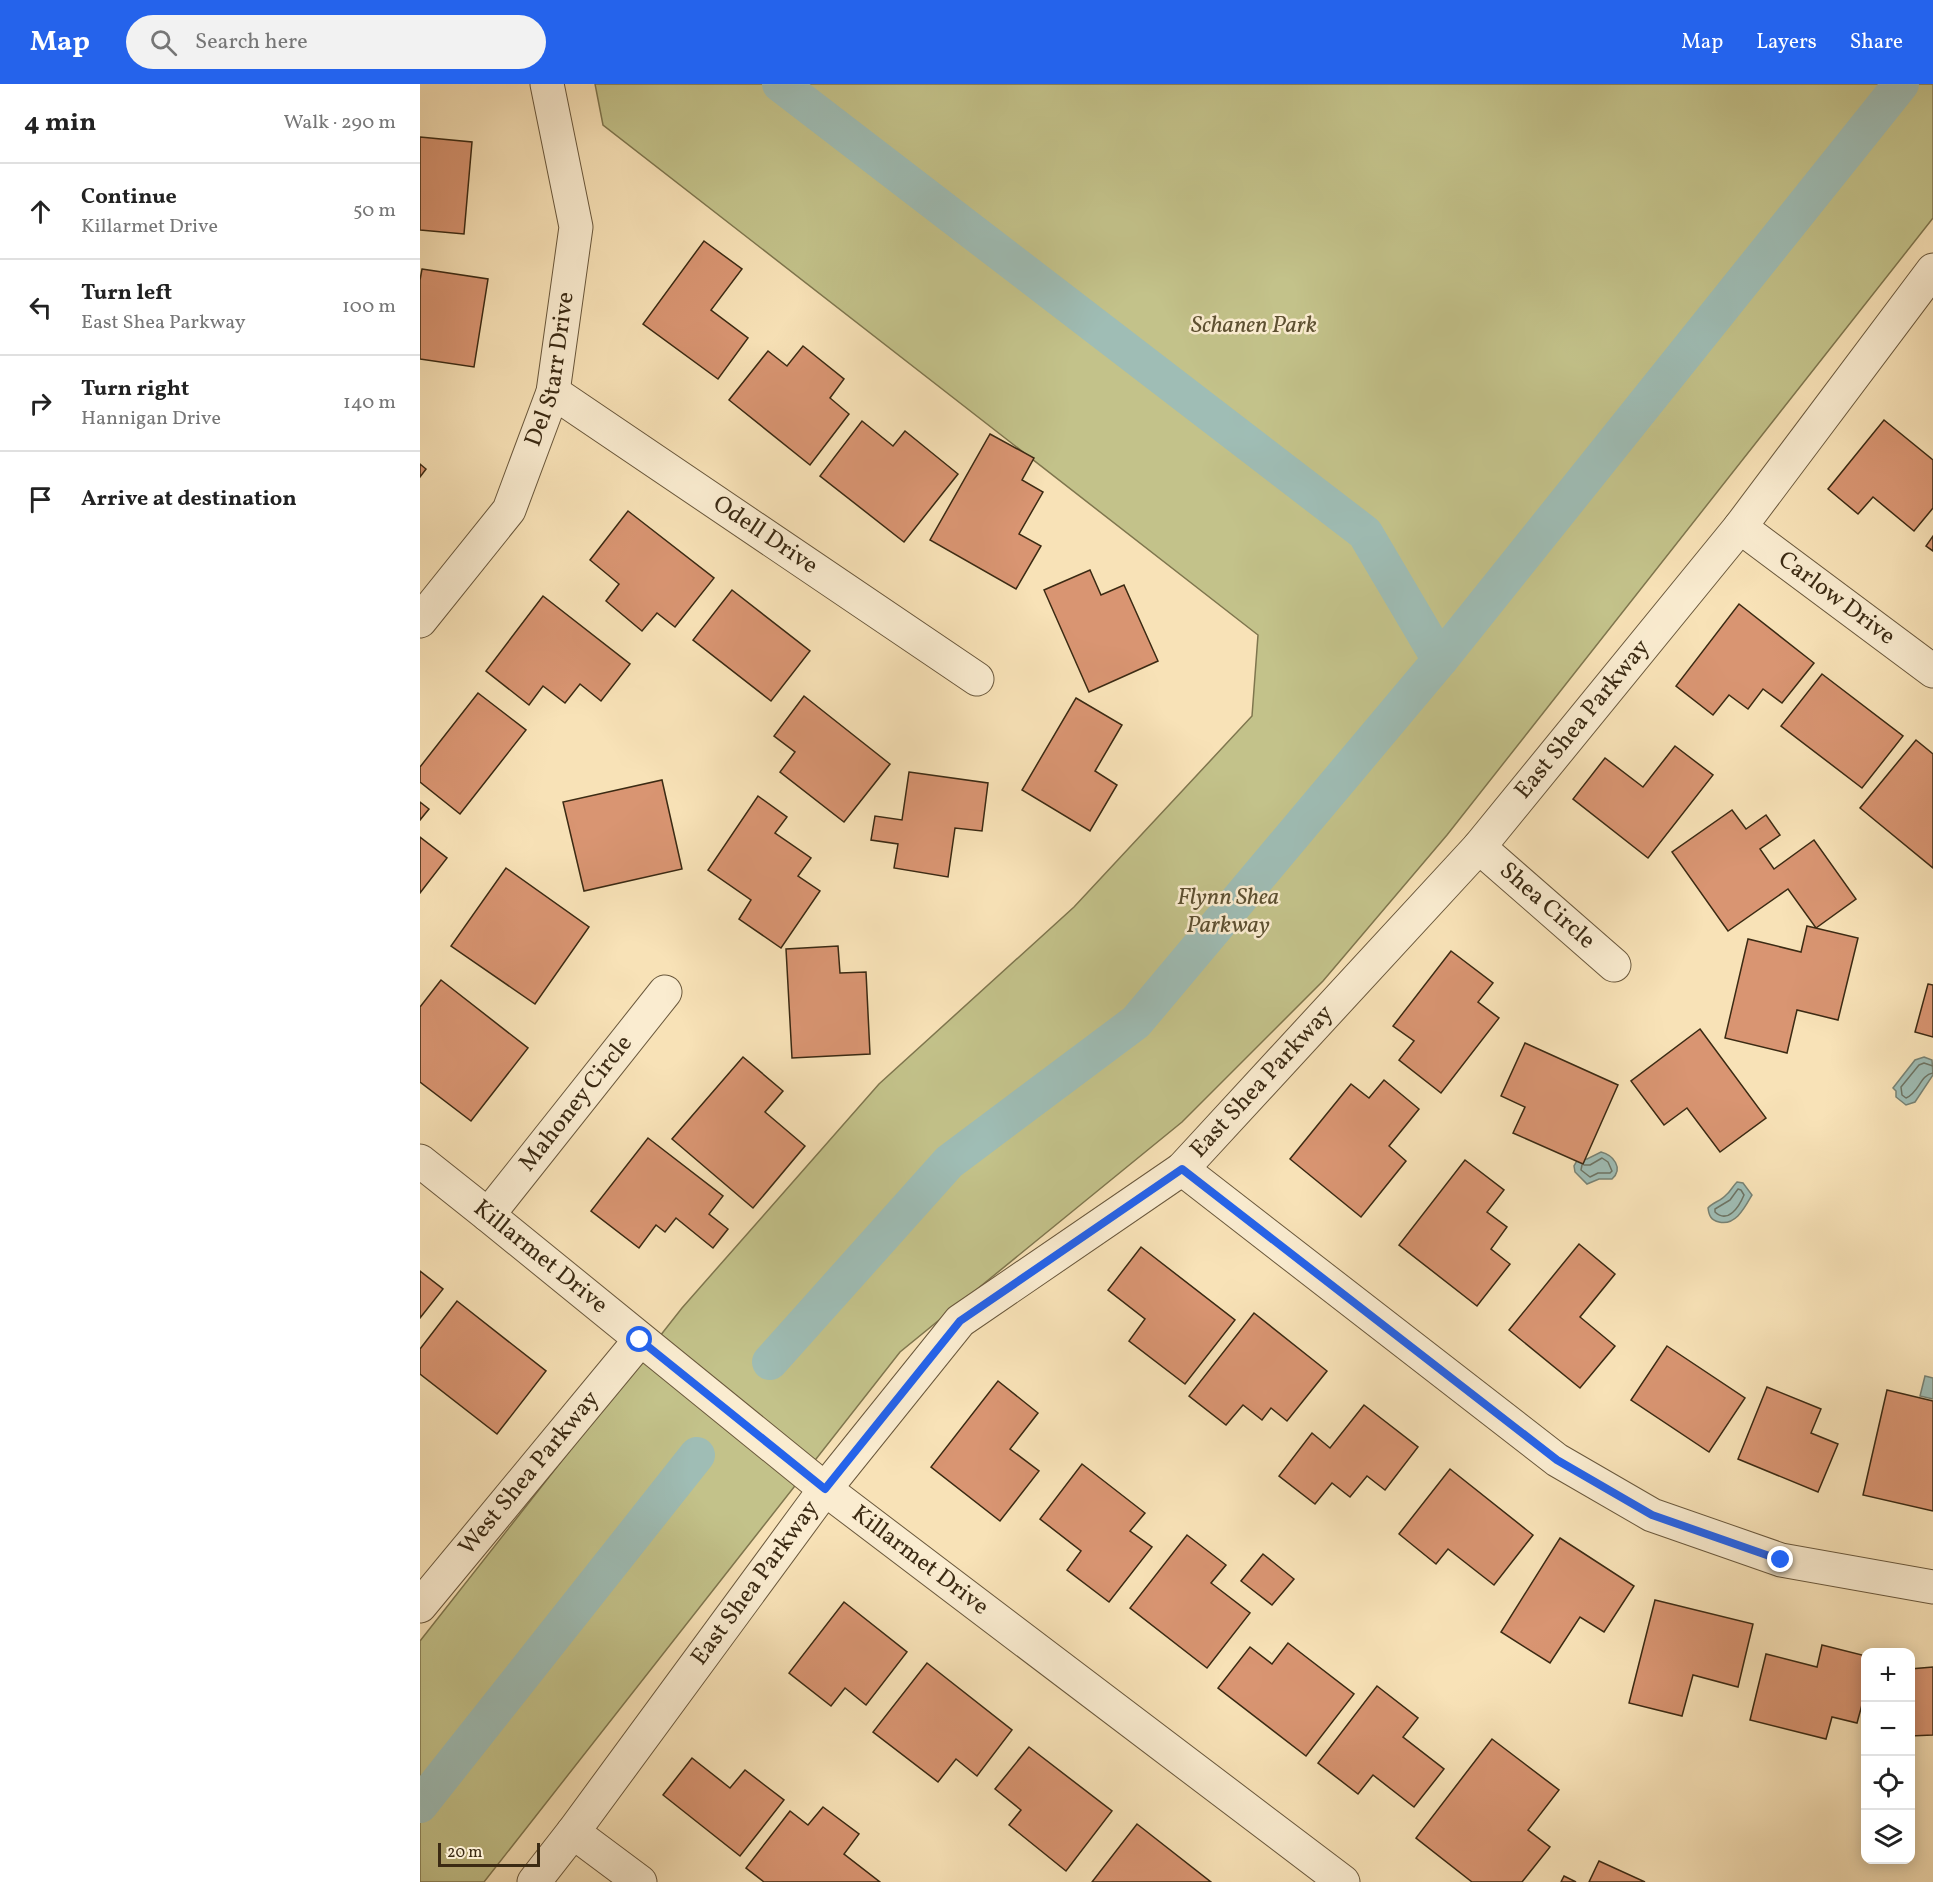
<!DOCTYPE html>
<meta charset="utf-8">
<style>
:root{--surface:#fff;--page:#f2f2f2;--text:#222;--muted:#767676;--line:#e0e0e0;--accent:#2563eb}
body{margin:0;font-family:Vollkorn,serif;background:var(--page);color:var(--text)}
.controls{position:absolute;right:18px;bottom:18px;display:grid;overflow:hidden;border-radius:12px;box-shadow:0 3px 15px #0003}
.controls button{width:54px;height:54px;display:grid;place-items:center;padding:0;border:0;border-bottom:2px solid var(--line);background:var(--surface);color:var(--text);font:30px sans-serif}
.scale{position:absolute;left:18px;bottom:15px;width:102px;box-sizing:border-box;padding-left:6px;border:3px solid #3b2a13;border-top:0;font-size:16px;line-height:21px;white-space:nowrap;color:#3b2a13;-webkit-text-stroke:4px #faecd0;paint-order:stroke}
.stop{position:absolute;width:18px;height:18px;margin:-14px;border:4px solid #2563eb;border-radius:50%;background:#fff}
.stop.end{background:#2563eb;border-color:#fff;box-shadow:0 2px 6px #0008}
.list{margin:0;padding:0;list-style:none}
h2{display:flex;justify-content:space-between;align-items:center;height:78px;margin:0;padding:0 24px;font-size:26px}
h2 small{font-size:20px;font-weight:400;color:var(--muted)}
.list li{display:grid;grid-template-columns:39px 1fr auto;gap:18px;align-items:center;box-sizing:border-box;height:96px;padding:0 24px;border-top:2px solid var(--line)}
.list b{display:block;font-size:22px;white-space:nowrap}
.list p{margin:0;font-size:20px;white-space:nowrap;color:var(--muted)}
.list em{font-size:20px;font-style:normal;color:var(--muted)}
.icon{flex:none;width:33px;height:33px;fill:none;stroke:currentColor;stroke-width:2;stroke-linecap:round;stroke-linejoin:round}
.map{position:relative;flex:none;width:1513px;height:1798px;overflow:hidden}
header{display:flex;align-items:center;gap:36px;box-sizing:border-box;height:84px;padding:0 30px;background:var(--accent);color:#fff}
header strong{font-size:28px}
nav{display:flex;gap:33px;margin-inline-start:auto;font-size:21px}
.search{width:420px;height:54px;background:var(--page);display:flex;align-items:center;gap:15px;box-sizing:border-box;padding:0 21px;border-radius:33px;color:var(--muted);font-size:22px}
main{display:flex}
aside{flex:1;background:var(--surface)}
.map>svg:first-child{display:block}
.green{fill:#c3c28a;stroke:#7f764e;stroke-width:1.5}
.water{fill:#9fbdb5;stroke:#778274;stroke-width:1.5}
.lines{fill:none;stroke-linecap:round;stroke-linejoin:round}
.shore{stroke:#6d7464;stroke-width:1.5}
.canal{stroke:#9fbdb5;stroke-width:36}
.building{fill:#d99572;stroke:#3b2a13;stroke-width:1.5}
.minor-casing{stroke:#6a583c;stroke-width:35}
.minor{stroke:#faecd0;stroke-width:33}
.route{stroke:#2563eb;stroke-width:8}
.labels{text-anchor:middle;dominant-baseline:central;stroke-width:5;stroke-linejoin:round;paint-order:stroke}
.park-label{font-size:24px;font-style:italic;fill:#5d5031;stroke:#faecd0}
.street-label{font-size:24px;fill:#3b2a13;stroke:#faecd0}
</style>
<header>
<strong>Map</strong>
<div class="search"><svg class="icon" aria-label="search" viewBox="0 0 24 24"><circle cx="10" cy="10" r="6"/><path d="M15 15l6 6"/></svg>Search here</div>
<nav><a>Map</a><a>Layers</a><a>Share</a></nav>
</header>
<main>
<aside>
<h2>4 min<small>Walk · 290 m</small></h2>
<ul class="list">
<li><svg class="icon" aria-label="ahead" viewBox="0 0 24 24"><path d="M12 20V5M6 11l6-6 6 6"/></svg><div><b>Continue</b><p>Killarmet Drive</p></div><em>50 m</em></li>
<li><svg class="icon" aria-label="left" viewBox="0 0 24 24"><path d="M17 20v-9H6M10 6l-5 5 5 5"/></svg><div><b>Turn left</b><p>East Shea Parkway</p></div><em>100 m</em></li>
<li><svg class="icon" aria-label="right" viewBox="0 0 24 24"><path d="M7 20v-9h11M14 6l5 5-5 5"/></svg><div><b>Turn right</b><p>Hannigan Drive</p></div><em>140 m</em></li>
<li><svg class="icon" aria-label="arrive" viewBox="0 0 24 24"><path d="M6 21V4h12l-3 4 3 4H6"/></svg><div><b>Arrive at destination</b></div></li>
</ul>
</aside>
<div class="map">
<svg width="1513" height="1798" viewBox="0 0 1513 1798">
<rect width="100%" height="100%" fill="#f8e2b7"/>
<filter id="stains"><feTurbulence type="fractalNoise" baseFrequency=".00333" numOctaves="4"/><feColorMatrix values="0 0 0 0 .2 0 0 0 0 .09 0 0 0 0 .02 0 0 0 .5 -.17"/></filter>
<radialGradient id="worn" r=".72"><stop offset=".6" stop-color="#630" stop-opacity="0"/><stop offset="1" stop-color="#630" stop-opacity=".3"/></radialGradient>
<!-- green -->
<path class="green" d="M175,0H1513V134L1027,751L903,897L762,1038L480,1268L64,1798H0V1557L262,1224L459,1000L654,823L832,632L838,551L183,41Z"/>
<!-- water -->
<g class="water">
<path d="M1504,973L1512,976L1513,991L1495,1018L1486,1021L1476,1013V1007L1473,1004L1495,976Z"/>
<path d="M1181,1068C1193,1071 1204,1084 1192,1095H1179L1167,1100L1155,1088L1154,1082L1158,1075H1167Z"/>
<path d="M1317,1098L1323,1099L1332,1111C1325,1123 1316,1142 1299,1138C1291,1136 1289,1132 1288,1124C1293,1118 1301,1117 1306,1111C1311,1107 1312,1103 1317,1098Z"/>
<path d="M1505,1292L1513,1294V1315L1500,1312Z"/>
</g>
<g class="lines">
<!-- shore -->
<g class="shore">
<path d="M1513,982L1504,979L1499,981L1481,1003L1482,1011L1486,1014C1499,1009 1500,991 1513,989"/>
<path d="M1162,1081L1161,1086L1170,1093L1178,1089H1190L1192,1087L1188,1078L1182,1074L1170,1081H1164"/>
<path d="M1318,1105L1321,1106L1324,1111C1319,1123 1308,1140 1295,1128V1125L1310,1116Z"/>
</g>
<!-- canal -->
<g class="canal">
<path d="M360,0L945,449L1020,576"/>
<path d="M350,1278L529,1078L716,938L1020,576L1481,0"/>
<path d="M0,1721L277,1371"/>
</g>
</g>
<!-- building -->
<g class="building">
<path d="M0,53L52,58L44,150L0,146Z"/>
<path d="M284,157L322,185L291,226L328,254L298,295L223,240Z"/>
<path d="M2,185L68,195L54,283L0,275V196Z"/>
<path d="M383,262L424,295L410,314L429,330L390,381L309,316L348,267L367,282Z"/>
<path d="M1464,336L1513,376V424L1494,447L1453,413L1438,430L1408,405Z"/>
<path d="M442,337L473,362L485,347L538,390L484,458L400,392Z"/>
<path d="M570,350L614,374L602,396L623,408L599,450L621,462L596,505L510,456Z"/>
<path d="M0,380L6,385L0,393Z"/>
<path d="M208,427L294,494L255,543L237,529L222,547L186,517L199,500L170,476Z"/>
<path d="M1513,452V467L1506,462Z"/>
<path d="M670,486L681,511L704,501L738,577L669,608L624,506Z"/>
<path d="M312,506L390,567L351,617L273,556Z"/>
<path d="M123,512L210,580L181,617L160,600L145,619L123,602L109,621L66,587Z"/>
<path d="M1319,520L1394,579L1362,619L1343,605L1328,625L1309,611L1293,631L1256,602Z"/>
<path d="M1402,590L1483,652L1442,704L1361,642Z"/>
<path d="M58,609L106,646L40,730L0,698V683Z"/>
<path d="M384,612L470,680L424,738L360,688L375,668L354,652Z"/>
<path d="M656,614L702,641L675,687L697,701L670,747L602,706Z"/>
<path d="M1496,656L1513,670V784L1440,724Z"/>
<path d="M1255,662L1293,691L1228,774L1153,715L1185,674L1223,703Z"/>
<path d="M489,688L568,699L562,747L535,744L528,793L474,784L478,760L451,756L455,732L482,736Z"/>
<path d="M242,696L262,785L164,807L143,718Z"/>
<path d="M338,712L367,733L355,749L391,774L378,792L400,807L361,864L319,835L331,816L288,786Z"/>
<path d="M0,718L9,725L0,736Z"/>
<path d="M1312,726L1326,745L1346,731L1360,751L1340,765L1354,785L1394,756L1436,815L1396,844L1368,805L1308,847L1252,768Z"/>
<path d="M0,753L27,774L0,809Z"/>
<path d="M86,784L169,843L115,920L31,862Z"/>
<path d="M1387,842L1438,854L1418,936L1377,926L1367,969L1305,954L1328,855L1381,868Z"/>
<path d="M418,862L420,889L446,888L450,970L372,974L366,865Z"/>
<path d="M1031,867L1073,899L1058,918L1079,934L1021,1009L979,976L994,957L973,942Z"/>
<path d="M21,896L108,964L51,1037L0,998V923Z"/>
<path d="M1508,900L1513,901V953L1495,948Z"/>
<path d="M1280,945L1346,1034L1300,1068L1267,1024L1244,1041L1211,997Z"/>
<path d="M1105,959L1198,1001L1163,1080L1093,1049L1105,1023L1081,1012Z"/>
<path d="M323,973L363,1007L345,1028L385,1062L333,1124L252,1055Z"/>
<path d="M964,996L999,1025L969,1062L986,1077L941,1133L870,1075L931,1000L949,1014Z"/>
<path d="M228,1054L303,1112L289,1130L308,1145L293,1164L256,1134L245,1148L236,1141L219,1164L171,1127Z"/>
<path d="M1045,1076L1084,1106L1067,1128L1087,1143L1071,1165L1090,1180L1057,1222L979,1161Z"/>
<path d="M1159,1160L1195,1190L1160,1233L1195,1262L1160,1304L1089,1246Z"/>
<path d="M721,1163L815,1236L765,1300L709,1257L725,1235L688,1206Z"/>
<path d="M0,1187L23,1205L0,1234Z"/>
<path d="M37,1217L126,1287L77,1350L0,1290V1265Z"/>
<path d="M834,1229L907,1287L867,1337L851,1324L842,1336L823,1321L806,1341L769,1312Z"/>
<path d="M1247,1262L1325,1314L1289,1368L1211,1316Z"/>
<path d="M578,1297L618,1329L590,1365L619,1387L580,1437L511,1383Z"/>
<path d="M1347,1303L1401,1325L1391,1349L1418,1360L1398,1408L1318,1375Z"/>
<path d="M1467,1306L1513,1317V1427L1443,1411Z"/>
<path d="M944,1321L998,1363L965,1406L947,1392L930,1413L912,1399L895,1420L859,1392L892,1349L910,1364Z"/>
<path d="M662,1380L725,1429L710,1447L732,1463L689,1518L647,1486L661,1467L620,1435Z"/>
<path d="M1030,1385L1113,1451L1074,1501L1028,1465L1016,1480L979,1450Z"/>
<path d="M767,1451L806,1481L791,1499L830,1529L787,1584L710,1524Z"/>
<path d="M1140,1454L1214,1502L1184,1548L1160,1533L1130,1579L1081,1548Z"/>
<path d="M843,1470L874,1495L852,1521L821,1497Z"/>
<path d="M1235,1516L1333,1540L1318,1603L1273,1591L1262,1632L1209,1619Z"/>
<path d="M424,1518L487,1568L446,1621L425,1604L411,1622L369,1589Z"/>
<path d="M868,1559L934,1610L886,1672L798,1604L830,1563L852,1580Z"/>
<path d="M1402,1561L1446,1572V1606L1437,1639L1412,1633L1406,1655L1330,1636L1346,1570L1397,1583Z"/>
<path d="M507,1579L592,1646L557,1692L536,1675L518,1698L453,1648Z"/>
<path d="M1513,1583V1651L1490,1652V1585Z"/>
<path d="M957,1602L998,1634L983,1653L1024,1685L994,1723L953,1691L938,1710L898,1679Z"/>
<path d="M1072,1655L1139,1706L1108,1746L1130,1763L1102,1798H1052L996,1754Z"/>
<path d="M609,1663L692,1727L646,1787L589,1741L601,1726L575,1705Z"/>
<path d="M272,1674L310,1704L325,1686L364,1716L320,1772L243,1711Z"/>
<path d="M403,1723L439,1750L424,1770L460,1798H344L326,1784L370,1727L388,1741Z"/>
<path d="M717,1740L791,1798H672Z"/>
<path d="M1179,1777L1225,1798H1169Z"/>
<path d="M1144,1792L1156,1798H1141Z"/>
</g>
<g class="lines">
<defs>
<g id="minor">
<path id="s1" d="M133,308L557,595"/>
<path id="s2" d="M1320,443L1513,587"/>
<path id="s3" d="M0,537L89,426L133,308L156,143L127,0"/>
<path id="s4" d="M1059,763L1194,881"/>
<path id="s5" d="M0,1077L68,1131L405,1405L923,1798"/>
<path d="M762,1085L1137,1376L1232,1431L1361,1476L1513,1503"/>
<path id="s6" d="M68,1131L245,908"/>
<path id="s7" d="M0,1522L220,1256"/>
<path d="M153,1748L220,1798"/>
<path id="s8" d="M114,1798L153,1748L405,1405L540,1237L762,1085L1059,763L1320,443L1513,186"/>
</g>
</defs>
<!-- minor casing -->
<use href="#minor" class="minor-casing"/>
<!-- minor -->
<use href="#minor" class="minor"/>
</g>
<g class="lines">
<!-- route -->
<path class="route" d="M220,1256L405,1405L540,1237L762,1085L1137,1376L1232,1431L1361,1476"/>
</g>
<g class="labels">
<!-- park labels -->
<g class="park-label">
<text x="834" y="242">Schanen Park</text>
<text x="808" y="814">Flynn Shea<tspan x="808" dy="28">Parkway</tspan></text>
</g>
<!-- street labels -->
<g class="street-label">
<text stroke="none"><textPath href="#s3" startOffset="290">Del Starr Drive</textPath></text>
<text stroke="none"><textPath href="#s1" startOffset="256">Odell Drive</textPath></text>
<text stroke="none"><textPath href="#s2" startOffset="120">Carlow Drive</textPath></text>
<text stroke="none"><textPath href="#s8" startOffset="1576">East Shea Parkway</textPath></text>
<text stroke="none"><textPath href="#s4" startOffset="90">Shea Circle</textPath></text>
<text stroke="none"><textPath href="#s8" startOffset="1092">East Shea Parkway</textPath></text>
<text stroke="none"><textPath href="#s6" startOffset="142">Mahoney Circle</textPath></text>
<text stroke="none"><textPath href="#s5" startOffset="154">Killarmet Drive</textPath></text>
<text stroke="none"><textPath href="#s7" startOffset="172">West Shea Parkway</textPath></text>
<text stroke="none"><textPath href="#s5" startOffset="640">Killarmet Drive</textPath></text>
<text stroke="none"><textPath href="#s8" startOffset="372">East Shea Parkway</textPath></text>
</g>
</g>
<rect width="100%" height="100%" filter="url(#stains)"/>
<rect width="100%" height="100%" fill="url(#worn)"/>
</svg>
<div class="controls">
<button>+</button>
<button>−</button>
<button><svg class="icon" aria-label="locate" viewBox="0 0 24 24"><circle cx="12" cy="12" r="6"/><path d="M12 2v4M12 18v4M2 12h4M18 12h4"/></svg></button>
<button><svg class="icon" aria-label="layers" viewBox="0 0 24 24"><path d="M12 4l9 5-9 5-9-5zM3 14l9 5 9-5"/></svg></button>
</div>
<div class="scale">20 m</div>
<div class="stop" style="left:220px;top:1256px"></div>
<div class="stop end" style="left:1361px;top:1476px"></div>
</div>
</main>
